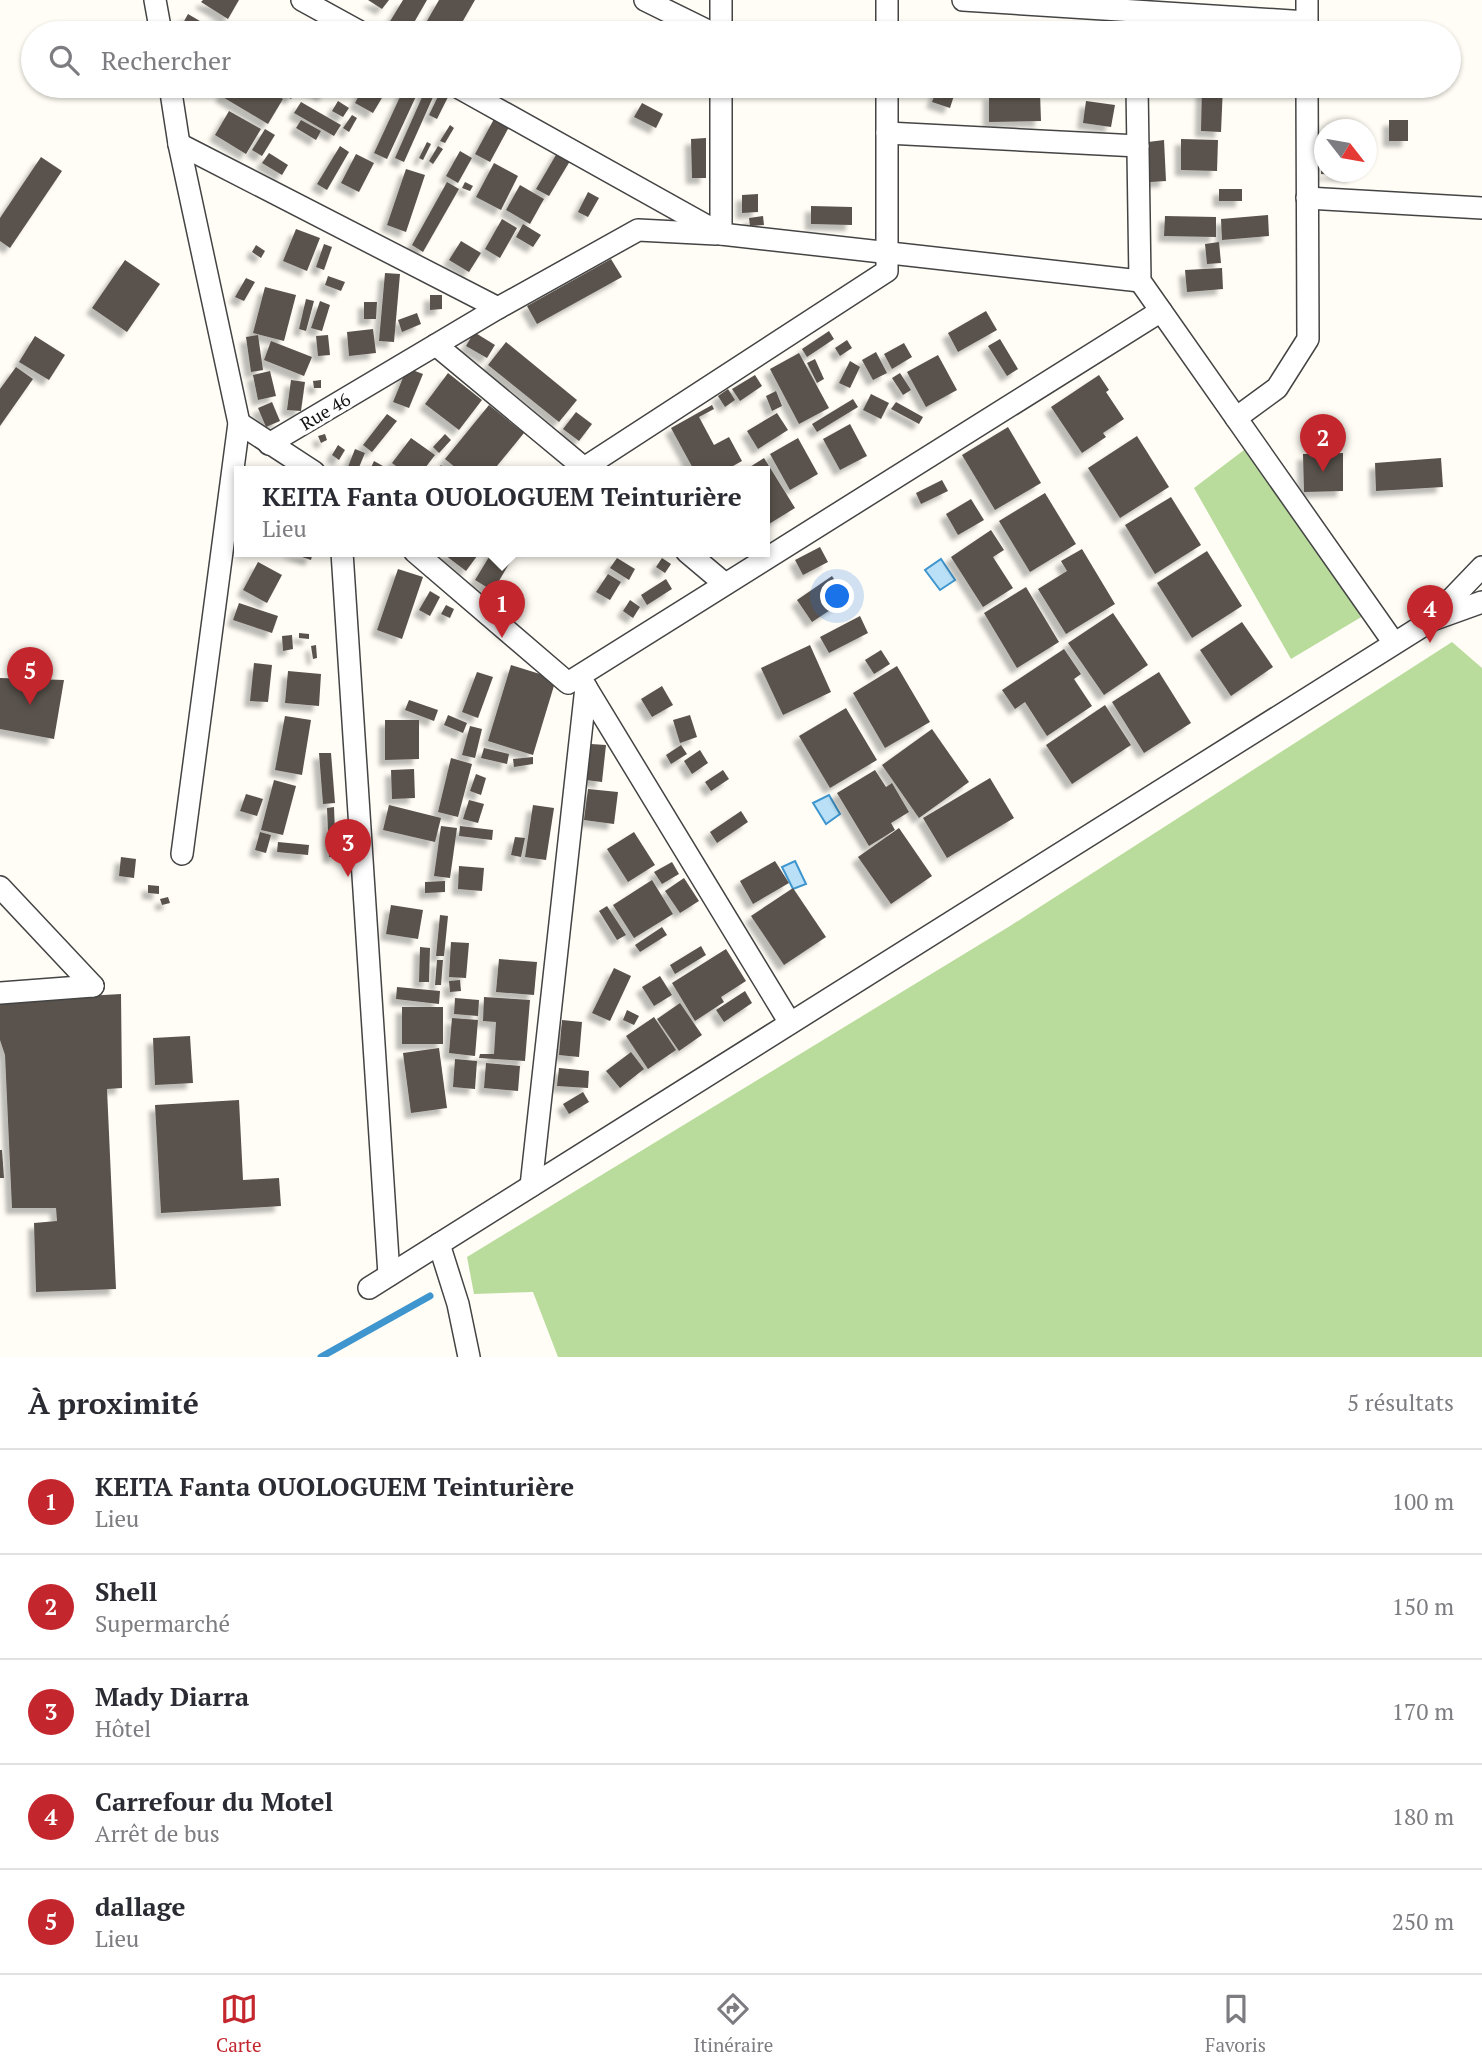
<!DOCTYPE html>
<html lang="fr">
<meta charset="utf-8">
<style>
:root{--surface:#fff;--page:#f7f7f7;--text:#2b2b33;--muted:#7c7c81;--line:#e1e1e2;--accent:#c4262e}
body{margin:0;font-family:"PT Serif",serif;background:var(--page);color:var(--text)}
.compass{position:absolute;left:1314px;top:119px;width:63px;height:63px;border-radius:50%;background:var(--surface);box-shadow:0 2px 5px #0004;rotate:121deg}
.you{position:absolute;left:838px;top:597px;width:24px;height:24px;margin:-18px;border:5px solid #fff;border-radius:50%;background:#1a73e8;box-shadow:0 0 0 10px #1a73e833}
.badge{display:grid;place-items:center;width:46px;height:46px;border-radius:50%;background:var(--accent);color:#fff;font-size:23px;font-weight:700}
.pin{position:absolute;translate:-50% -58px;filter:drop-shadow(0 2px 4px #0008)}
.pin::after{content:'';position:absolute;top:37px;width:24px;height:21px;background:inherit;clip-path:polygon(0 0,100% 0,50% 100%)}
.popup{position:absolute;left:234px;top:466px;width:536px;height:91px;box-sizing:border-box;display:grid;place-content:center;border-radius:0px;background:var(--surface);filter:drop-shadow(0 2px 5px #0005);font-size:23px;white-space:nowrap;color:var(--muted)}
.popup b{font-size:26px;color:var(--text)}
.popup::after{content:'';position:absolute;left:50%;top:100%;margin-left:-14px;border:14px solid transparent;border-top-color:var(--surface)}
.list{margin:0;padding:0;list-style:none}
h2{display:flex;justify-content:space-between;align-items:center;height:91px;margin:0;padding:0 28px;font-size:30px}
h2 small{font-size:23px;font-weight:400;color:var(--muted)}
.list li{display:grid;grid-template-columns:46px 1fr auto;gap:21px;align-items:center;box-sizing:border-box;height:105px;padding:0 28px;border-top:2px solid var(--line)}
.list b{display:block;font-size:26px;white-space:nowrap}
.list p{margin:0;font-size:23px;white-space:nowrap;color:var(--muted)}
.list em{font-size:23px;font-style:normal;color:var(--muted)}
.icon{flex:none;width:38px;height:38px;fill:none;stroke:currentColor;stroke-width:2;stroke-linecap:round;stroke-linejoin:round}
.map{position:relative;flex:none;width:1482px;height:1357px;overflow:hidden}
.search{position:absolute;background:var(--surface);box-shadow:0 2px 5px #0004;left:21px;right:21px;top:21px;height:77px;display:flex;align-items:center;gap:18px;box-sizing:border-box;padding:0 24px;border-radius:38px;color:var(--muted);font-size:26px}
.sheet{height:616px;background:var(--surface)}
nav{display:flex;justify-content:space-around;align-items:center;box-sizing:border-box;height:98px;border-top:2px solid var(--line);background:var(--surface);font-size:19px;color:var(--muted)}
nav a{display:grid;justify-items:center;gap:4px}
nav .on{color:var(--accent)}
.map>svg:first-child{display:block}
.forest{fill:#b9dc9c}
.water{fill:#b9e0f7;stroke:#3f96cf;stroke-width:2}
.lines{fill:none;stroke-linecap:round;stroke-linejoin:round}
.stream{stroke:#3f96cf;stroke-width:7}
.building{fill:#5a524d;filter:url(#shadow)}
.street-casing{stroke:#444;stroke-width:24}
.street{stroke:#fff;stroke-width:21}
.labels{text-anchor:middle;dominant-baseline:central;stroke-width:7;stroke-linejoin:round;paint-order:stroke}
.street-label{font-size:18px;fill:#111;stroke:#fff}
</style>
<div class="map">
<svg width="1482" height="1357" viewBox="0 0 1482 1357">
<defs>
<filter id="shadow"><feDropShadow dx="-6" dy="6" stdDeviation="2" flood-color="#0004"/></filter>
</defs>
<rect width="100%" height="100%" fill="#fffdf5"/>
<!-- forest -->
<g class="forest">
<path d="M1244,450L1368,613L1291,659L1194,488Z"/>
<path d="M1452,642L1482,668V1357H558L533,1292L474,1294L467,1257L1010,926Z"/>
</g>
<!-- water -->
<g class="water">
<path d="M941,559L955,580L940,590L925,570Z"/>
<path d="M829,795L840,814L826,824L813,803Z"/>
<path d="M795,861L806,884L793,889L782,867Z"/>
</g>
<g class="lines">
<!-- stream -->
<path class="stream" d="M321,1357L430,1296"/>
</g>
<!-- building -->
<g class="building">
<path d="M203,0H239L228,19L201,2Z"/>
<path d="M368,0H389L382,9Z"/>
<path d="M403,0H427L408,33L389,23Z"/>
<path d="M439,0H475L456,33H420Z"/>
<path d="M188,14L205,24L199,33L183,23Z"/>
<path d="M216,26L230,33H212Z"/>
<path d="M277,27L290,33H273Z"/>
<path d="M317,27L330,33H314Z"/>
<rect x="1227" y="29" width="31" height="4"/>
<path d="M227,86H261L283,99L268,124L221,96Z"/>
<path d="M275,86H299L291,99L273,88Z"/>
<path d="M309,86H329L324,96L308,88Z"/>
<path d="M364,86H389L373,113L355,103Z"/>
<path d="M405,86L418,92L387,159L374,153Z"/>
<path d="M427,86H438L404,162L395,158Z"/>
<path d="M443,86L451,91L437,119L429,115Z"/>
<path d="M938,86H957L950,108L932,102Z"/>
<path d="M1202,86H1223L1221,132L1201,131Z"/>
<path d="M1040,93L1041,121L989,122V94Z"/>
<path d="M338,101L349,108L343,117L332,111Z"/>
<path d="M1086,101L1115,105L1111,127L1083,123Z"/>
<path d="M301,102L341,125L334,136L294,113Z"/>
<path d="M642,103L663,114L656,128L634,117Z"/>
<path d="M229,111L261,129L246,154L215,135Z"/>
<path d="M352,115L357,118L349,132L343,128Z"/>
<path d="M494,119L509,127L490,162L475,154Z"/>
<path d="M301,120L321,131L316,140L296,128Z"/>
<rect x="1389" y="120" width="19" height="21"/>
<path d="M450,125L454,128L445,143L440,141Z"/>
<path d="M265,129L275,135L262,156L252,150Z"/>
<path d="M706,138V178H692L691,139Z"/>
<path d="M1181,139L1218,140L1217,171L1181,170Z"/>
<path d="M1164,140L1166,181L1150,182L1148,142Z"/>
<path d="M427,142L431,144L423,160L419,158Z"/>
<path d="M340,146L349,152L327,190L317,184Z"/>
<path d="M438,146L443,149L433,164L429,161Z"/>
<path d="M560,148L573,156L549,196L536,189Z"/>
<path d="M460,151L472,158L458,183L446,176Z"/>
<path d="M269,153L288,165L282,175L262,163Z"/>
<path d="M1322,153H1324V172H1354V176L1321,174Z"/>
<path d="M356,154L374,163L359,192L341,183Z"/>
<path d="M41,157L62,171L10,248L0,241V218Z"/>
<path d="M494,163L518,176L501,210L476,197Z"/>
<path d="M406,169L425,175L406,232L387,225Z"/>
<path d="M447,182L459,189L423,252L412,245Z"/>
<path d="M465,182L473,186L470,191L462,188Z"/>
<path d="M520,185L544,199L530,224L506,210Z"/>
<rect x="1219" y="189" width="23" height="12"/>
<path d="M588,192L599,198L588,217L578,212Z"/>
<path d="M758,194V212L742,213V195Z"/>
<path d="M811,206L852,207V225L811,224Z"/>
<path d="M1268,215L1269,236L1222,240L1221,219Z"/>
<path d="M763,216L764,225L750,226L749,218Z"/>
<path d="M1165,216L1216,217V237L1164,236Z"/>
<path d="M502,219L517,228L500,258L485,249Z"/>
<path d="M523,224L541,235L533,247L516,237Z"/>
<path d="M296,229L320,238L307,271L283,261Z"/>
<path d="M461,241L481,253L469,272L449,260Z"/>
<path d="M1219,242L1221,263L1207,264L1205,244Z"/>
<path d="M324,244L332,247L324,270L316,267Z"/>
<path d="M256,245L265,251L261,258L252,252Z"/>
<path d="M611,259L622,277L537,324L527,306Z"/>
<path d="M125,260L160,284L127,332L92,308Z"/>
<path d="M1222,268L1223,289L1187,292L1185,270Z"/>
<path d="M385,273L400,274L394,342L379,341Z"/>
<path d="M328,276L345,282L341,291L325,285Z"/>
<path d="M246,278L255,282L244,301L235,297Z"/>
<path d="M265,287L296,295L284,341L253,333Z"/>
<path d="M430,295H442V309L430,310Z"/>
<path d="M306,299L314,301L306,331L299,329Z"/>
<path d="M320,301L330,305L322,331L311,328Z"/>
<path d="M364,302H377L376,319H364Z"/>
<path d="M986,311L997,330L958,352L948,333Z"/>
<path d="M417,313L421,324L402,332L398,320Z"/>
<path d="M373,329L376,353L349,356L347,332Z"/>
<path d="M829,331L834,339L807,357L802,349Z"/>
<path d="M474,332L495,345L487,358L466,346Z"/>
<path d="M258,335L263,370L251,372L246,337Z"/>
<path d="M328,335L330,355L318,356L316,336Z"/>
<path d="M35,336L65,355L49,380L19,362Z"/>
<path d="M1000,339L1018,369L1007,376L988,346Z"/>
<path d="M847,340L852,348L840,356L835,348Z"/>
<path d="M271,341L312,357L304,376L264,360Z"/>
<path d="M506,342L577,400L559,422L488,365Z"/>
<path d="M904,343L912,357L892,369L884,354Z"/>
<path d="M876,352L887,373L873,380L862,360Z"/>
<path d="M799,353L829,408L799,424L770,369Z"/>
<path d="M938,355L957,390L926,407L907,372Z"/>
<path d="M815,359L824,379L817,383L807,363Z"/>
<path d="M850,361L860,367L850,388L839,383Z"/>
<path d="M16,367L33,379L0,426V389Z"/>
<path d="M407,368L423,374L409,408L393,402Z"/>
<path d="M270,371L276,396L258,400L253,375Z"/>
<path d="M448,373L482,400L459,430L425,404Z"/>
<path d="M900,373L911,390L903,395L892,378Z"/>
<path d="M755,375L762,386L740,401L732,389Z"/>
<path d="M1099,375L1109,390L1106,392L1124,419L1103,433L1106,437L1082,453L1051,407Z"/>
<path d="M291,380L305,382L301,411L287,410Z"/>
<path d="M321,380V388H314L313,381Z"/>
<path d="M728,389L735,400L725,407L718,396Z"/>
<path d="M776,391L782,406L772,411L766,396Z"/>
<path d="M871,394L889,403L881,419L863,410Z"/>
<path d="M853,399L858,407L817,432L812,424Z"/>
<path d="M272,402L280,421L266,427L258,408Z"/>
<path d="M896,402L923,417L919,424L891,409Z"/>
<path d="M489,405L524,433L492,472H461L445,459Z"/>
<path d="M712,405L714,409L699,417L714,445L729,437L742,461L722,472H695L671,428Z"/>
<path d="M576,412L592,424L579,441L563,429Z"/>
<path d="M777,413L788,430L758,449L747,431Z"/>
<path d="M387,414L397,421L372,452L363,445Z"/>
<path d="M850,424L867,456L840,470L823,439Z"/>
<path d="M1008,427L1041,483L995,510L962,455Z"/>
<path d="M325,434L327,440L321,443L318,436Z"/>
<path d="M445,434L451,440L439,453L433,447Z"/>
<path d="M1137,436L1169,487L1120,518L1088,468Z"/>
<path d="M411,438L435,455L422,472H404L392,463Z"/>
<path d="M798,438L818,474L790,490L770,454Z"/>
<path d="M338,445L345,450L339,460L332,455Z"/>
<path d="M355,449L365,453L357,472H346Z"/>
<path d="M1343,453V491L1304,492L1303,454Z"/>
<path d="M764,458L795,508L764,527V472H742Z"/>
<path d="M1441,458L1443,487L1376,491L1375,463Z"/>
<path d="M374,461L390,470L389,472H369Z"/>
<path d="M441,465L449,472H435Z"/>
<path d="M942,480L948,491L921,504L916,493Z"/>
<path d="M1045,493L1076,544L1030,572L999,521Z"/>
<path d="M1171,497L1201,545L1155,574L1125,525Z"/>
<path d="M971,499L984,520L958,535L946,514Z"/>
<path d="M991,530L1004,550L993,557L1013,588L983,607L951,557Z"/>
<path d="M820,547L828,562L803,575L795,560Z"/>
<path d="M1082,549L1115,604L1066,634L1038,589L1067,571L1061,561Z"/>
<path d="M1207,551L1242,606L1192,638L1157,583Z"/>
<path d="M287,552H313L311,560Z"/>
<path d="M441,552H480L466,571Z"/>
<path d="M492,552H516L493,591L475,580Z"/>
<path d="M617,558L635,569L629,580L610,568Z"/>
<path d="M662,558L671,564L665,573L656,567Z"/>
<path d="M258,562L282,575L267,603L243,590Z"/>
<path d="M398,569L423,577L402,639L377,630Z"/>
<path d="M608,574L621,582L610,600L596,592Z"/>
<path d="M832,576L847,599L812,622L797,600Z"/>
<path d="M666,579L672,589L647,605L641,595Z"/>
<path d="M1026,587L1059,642L1017,668L984,613Z"/>
<path d="M430,591L440,597L430,616L419,610Z"/>
<path d="M630,600L640,607L633,618L623,611Z"/>
<path d="M239,603L278,616L272,633L233,620Z"/>
<path d="M446,605L454,609L450,618L441,614Z"/>
<path d="M1113,613L1148,665L1104,695L1068,643Z"/>
<path d="M860,616L868,633L829,653L820,637Z"/>
<path d="M1242,622L1273,667L1231,696L1200,650Z"/>
<path d="M299,633L309,634V639L299,638Z"/>
<path d="M292,635L293,649L283,651L282,636Z"/>
<path d="M316,645L317,658L313,659L311,646Z"/>
<path d="M810,645L831,692L783,715L761,668Z"/>
<path d="M1064,649L1081,674L1074,679L1092,706L1047,736L1025,702L1015,709L1002,690Z"/>
<path d="M881,650L890,664L874,674L865,660Z"/>
<path d="M254,663L272,665L268,702L250,701Z"/>
<path d="M511,665L556,679L533,755L488,741Z"/>
<path d="M897,666L930,722L885,748L853,693Z"/>
<path d="M288,671L321,674L319,706L285,703Z"/>
<path d="M477,672L493,677L478,718L462,712Z"/>
<path d="M1159,672L1191,723L1144,753L1112,702Z"/>
<path d="M0,678L64,680L54,739L0,729Z"/>
<path d="M662,686L673,705L652,717L641,699Z"/>
<path d="M409,700L438,710L434,721L405,710Z"/>
<path d="M1105,705L1131,745L1072,784L1046,745Z"/>
<path d="M846,708L877,760L830,788L799,736Z"/>
<path d="M448,715L467,723L463,733L444,725Z"/>
<path d="M690,715L697,737L680,743L673,720Z"/>
<path d="M285,716L311,720L302,775L275,770Z"/>
<path d="M385,720H419V759L385,760Z"/>
<path d="M470,726L482,729L475,758L462,755Z"/>
<path d="M932,729L969,782L919,818L882,765Z"/>
<path d="M591,744L606,745L602,782L586,780Z"/>
<path d="M681,745L687,754L671,764L666,755Z"/>
<path d="M484,748L509,754L507,764L481,758Z"/>
<path d="M700,750L708,763L692,774L684,761Z"/>
<path d="M319,753H331L335,803L323,804Z"/>
<path d="M533,757V764L514,767L513,759Z"/>
<path d="M451,758L472,764L458,817L438,812Z"/>
<path d="M414,769L415,798L392,799L391,770Z"/>
<path d="M723,770L729,779L711,791L705,782Z"/>
<path d="M875,770L886,787L892,783L909,812L891,823L895,830L869,846L837,793Z"/>
<path d="M476,774L486,778L481,795L470,791Z"/>
<path d="M990,778L1014,818L947,858L923,818Z"/>
<path d="M274,780L296,786L283,835L261,830Z"/>
<path d="M588,789L618,792L614,824L584,820Z"/>
<path d="M246,794L263,799L257,816L240,811Z"/>
<path d="M469,800L484,804L478,823L463,819Z"/>
<path d="M389,805L441,818L435,842L383,830Z"/>
<path d="M533,805L554,808L546,860L525,857Z"/>
<path d="M334,807L336,857H329L327,808Z"/>
<path d="M741,811L748,822L717,843L710,832Z"/>
<path d="M441,826L457,828L450,878L434,876Z"/>
<path d="M460,826L493,830L492,840L459,836Z"/>
<path d="M899,828L932,876L891,904L858,857Z"/>
<path d="M260,832L271,835L266,853L255,850Z"/>
<path d="M634,832L655,865L628,882L607,849Z"/>
<path d="M515,837L525,838L521,857L511,855Z"/>
<path d="M278,842L309,845L308,855L277,852Z"/>
<path d="M121,857L136,859L134,878L119,876Z"/>
<path d="M775,861L789,883L753,904L740,881Z"/>
<path d="M672,862L679,874L662,884L654,872Z"/>
<path d="M459,866L484,868L482,891L458,889Z"/>
<path d="M684,878L699,901L680,913L665,891Z"/>
<path d="M652,880L673,914L634,938L613,905Z"/>
<path d="M445,881V892L425,893V882Z"/>
<path d="M148,885L159,886V894L148,893Z"/>
<path d="M793,888L826,937L784,965L751,916Z"/>
<path d="M168,897L170,903L162,905L160,899Z"/>
<path d="M391,905L423,910L418,939L386,934Z"/>
<path d="M607,906L626,935L617,940L599,911Z"/>
<path d="M440,915L448,916L444,956H436Z"/>
<path d="M662,927L667,935L640,952L635,945Z"/>
<path d="M451,942L469,943L466,978L449,977Z"/>
<path d="M701,946L706,955L675,974L670,965Z"/>
<path d="M420,947L430,948L429,982H419Z"/>
<path d="M726,949L746,981L721,997L724,1002L695,1021L672,983Z"/>
<path d="M499,959L537,962L534,995L496,992Z"/>
<path d="M437,960H443L441,985H435Z"/>
<path d="M614,968L631,976L610,1021L592,1013Z"/>
<path d="M660,976L672,995L654,1006L642,987Z"/>
<path d="M460,980L461,991L450,992L449,981Z"/>
<path d="M397,987L440,991L439,1004L396,999Z"/>
<path d="M745,991L752,1003L724,1022L716,1010Z"/>
<path d="M121,994L122,1088L107,1089L116,1289L36,1292L34,1223L57,1221L56,1208H12L5,1055L0,1040V1001Z"/>
<path d="M484,997L530,1000L525,1061L479,1058L480,1054H494L496,1022L483,1021Z"/>
<path d="M455,998L479,1000L478,1016L454,1014Z"/>
<path d="M680,1003L702,1035L679,1051L657,1019Z"/>
<rect x="402" y="1007" width="41" height="37"/>
<path d="M627,1010L639,1016L634,1025L623,1020Z"/>
<path d="M654,1017L676,1050L648,1069L626,1036Z"/>
<path d="M452,1018L478,1020L475,1056L449,1053Z"/>
<path d="M562,1020L582,1022L579,1057L559,1055Z"/>
<path d="M190,1036L193,1083L155,1085L153,1038Z"/>
<path d="M439,1048L447,1108L411,1113L403,1053Z"/>
<path d="M631,1052L644,1069L620,1088L606,1071Z"/>
<path d="M455,1059L477,1061L475,1089L453,1087Z"/>
<path d="M486,1063L520,1066L518,1091L484,1088Z"/>
<path d="M559,1068L589,1071L588,1088L557,1086Z"/>
<path d="M583,1092L589,1102L569,1114L563,1104Z"/>
<path d="M239,1100L243,1180L279,1178L281,1206L161,1213L155,1105Z"/>
<path d="M0,1150H2L4,1178H0Z"/>
</g>
<g class="lines">
<defs>
<g id="street">
<path d="M155,0L161,33"/>
<path d="M302,0L362,33"/>
<path d="M645,0L712,33"/>
<path d="M963,0L1307,22"/>
<path d="M1307,0V33"/>
<path d="M1136,12V33"/>
<path d="M721,33V0"/>
<path d="M887,33V0"/>
<path d="M170,86L179,144L239,423L182,854"/>
<path d="M456,86L721,234L1140,281"/>
<path d="M721,86V234"/>
<path d="M1137,86L1140,281L1394,643"/>
<path d="M887,133L1138,146"/>
<path d="M179,144L498,308"/>
<path d="M1307,198L1482,208"/>
<path d="M436,345L589,472"/>
<path d="M1236,418L1277,388L1308,339L1307,86"/>
<path d="M239,423L314,472"/>
<path d="M269,444L498,308L638,230L716,234"/>
<path d="M584,468L887,271V86"/>
<path d="M342,552L389,1275"/>
<path d="M415,552L568,683L1161,311"/>
<path d="M687,552L725,584"/>
<path d="M1435,616L1482,567"/>
<path d="M584,684L790,1023"/>
<path d="M0,887L93,986"/>
<path d="M0,993L93,986"/>
<path d="M531,1186L586,687"/>
<path d="M439,1244L458,1304L469,1357"/>
<path d="M369,1288L1432,620L1482,602"/>
</g>
</defs>
<!-- street casing -->
<use href="#street" class="street-casing"/>
<!-- street -->
<use href="#street" class="street"/>
</g>
<g class="labels">
<!-- street labels -->
<g class="street-label">
<text transform="translate(325 411) rotate(-31)">Rue 46</text>
</g>
</g>
</svg>
<svg class="compass" viewBox="-18 -18 36 36"><path d="M0-13l5 13h-10z" fill="#e53935"/><path d="M0 13l5-13h-10z" fill="#7c7c81"/></svg>
<div class="you"></div>
<div class="pin badge" style="left:502px;top:638px">1</div>
<div class="popup"><b>KEITA Fanta OUOLOGUEM Teinturière</b>Lieu</div>
<div class="pin badge" style="left:1323px;top:472px">2</div>
<div class="pin badge" style="left:348px;top:877px">3</div>
<div class="pin badge" style="left:1430px;top:643px">4</div>
<div class="pin badge" style="left:30px;top:705px">5</div>
<div class="search"><svg class="icon" aria-label="search" viewBox="0 0 24 24"><circle cx="10" cy="10" r="6"/><path d="M15 15l6 6"/></svg>Rechercher</div>
</div>
<section class="sheet">
<h2>À proximité<small>5 résultats</small></h2>
<ul class="list">
<li><span class="badge">1</span><div><b>KEITA Fanta OUOLOGUEM Teinturière</b><p>Lieu</p></div><em>100 m</em></li>
<li><span class="badge">2</span><div><b>Shell</b><p>Supermarché</p></div><em>150 m</em></li>
<li><span class="badge">3</span><div><b>Mady Diarra</b><p>Hôtel</p></div><em>170 m</em></li>
<li><span class="badge">4</span><div><b>Carrefour du Motel</b><p>Arrêt de bus</p></div><em>180 m</em></li>
<li><span class="badge">5</span><div><b>dallage</b><p>Lieu</p></div><em>250 m</em></li>
</ul>
</section>
<nav>
<a class="on"><svg class="icon" aria-label="map" viewBox="0 0 24 24"><path d="M3 6l6-2 6 2 6-2v14l-6 2-6-2-6 2zM9 4v14M15 6v14"/></svg>Carte</a>
<a><svg class="icon" aria-label="directions" viewBox="0 0 24 24"><path d="M12 3l9 9-9 9-9-9zM9 14v-3h6M13 9l2 2-2 2"/></svg>Itinéraire</a>
<a><svg class="icon" aria-label="saved" viewBox="0 0 24 24"><path d="M7 4h10v16l-5-4-5 4z"/></svg>Favoris</a>
</nav>
